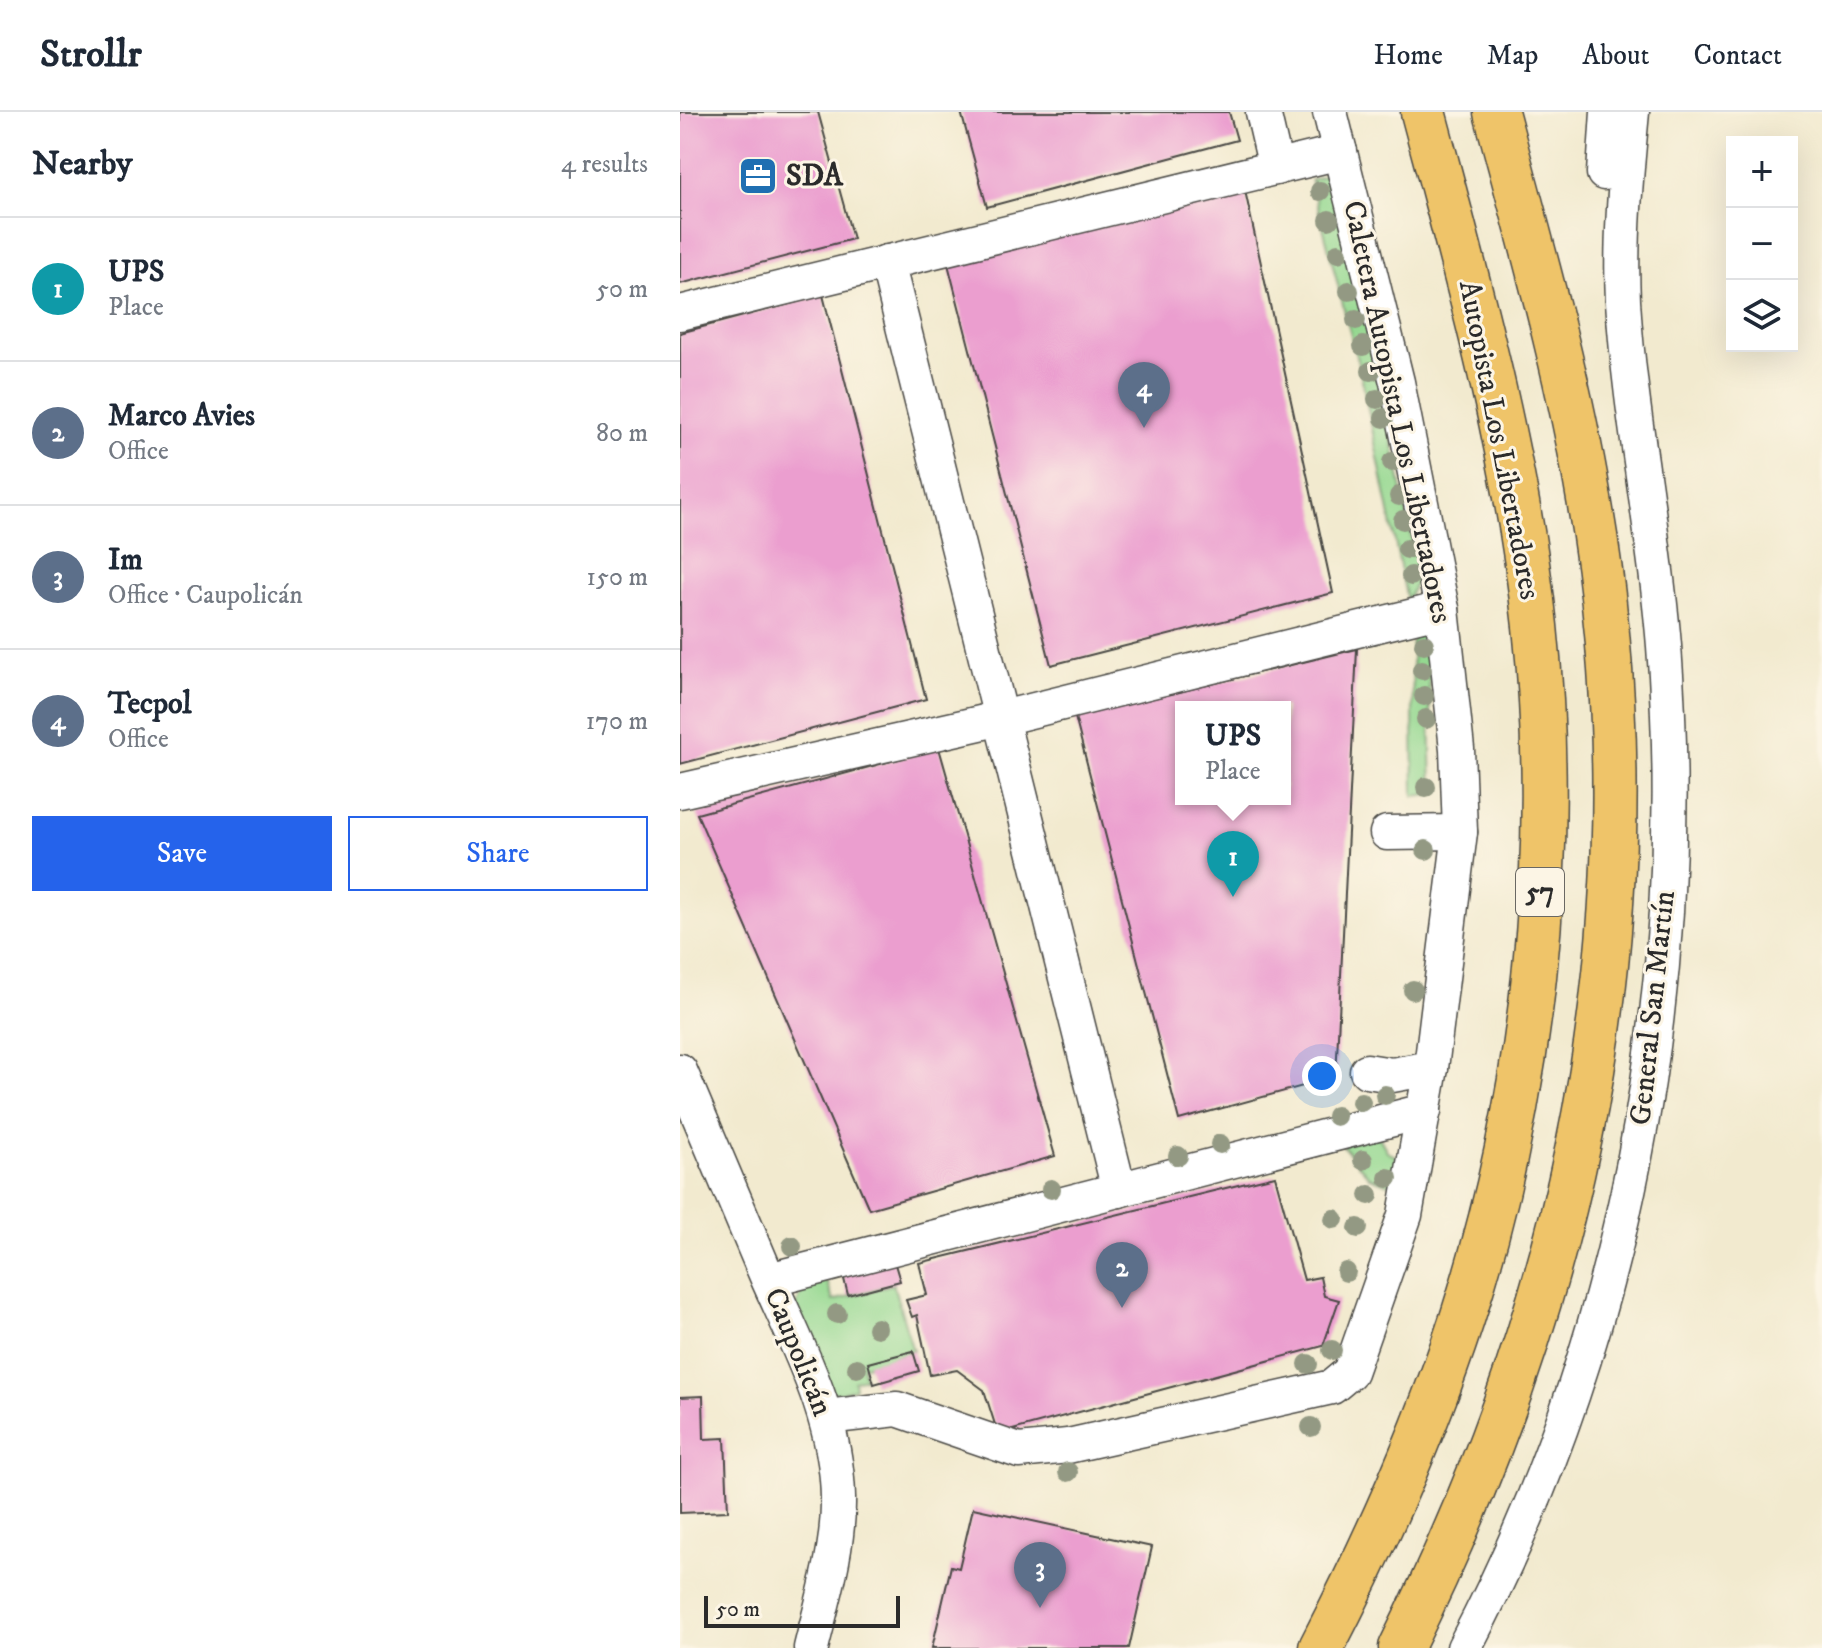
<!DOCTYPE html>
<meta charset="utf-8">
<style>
:root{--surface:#fff;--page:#f6f6f7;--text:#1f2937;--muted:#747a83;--line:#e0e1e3;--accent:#2563eb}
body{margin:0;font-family:"IM FELL DW Pica",serif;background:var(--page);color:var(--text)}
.controls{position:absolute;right:24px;top:24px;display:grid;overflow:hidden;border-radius:0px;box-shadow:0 8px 32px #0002}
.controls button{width:72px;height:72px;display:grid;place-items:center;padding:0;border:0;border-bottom:2px solid var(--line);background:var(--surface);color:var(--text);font:40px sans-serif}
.scale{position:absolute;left:24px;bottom:20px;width:196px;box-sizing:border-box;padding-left:8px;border:4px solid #2b2b2b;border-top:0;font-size:22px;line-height:28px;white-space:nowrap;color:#2b2b2b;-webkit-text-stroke:6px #fcf5e5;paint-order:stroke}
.you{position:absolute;left:642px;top:964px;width:28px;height:28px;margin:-20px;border:6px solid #fff;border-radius:50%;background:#1a73e8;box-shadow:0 0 0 12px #1a73e833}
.badge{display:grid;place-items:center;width:52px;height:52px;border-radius:50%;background:var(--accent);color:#fff;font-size:26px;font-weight:700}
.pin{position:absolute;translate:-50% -66px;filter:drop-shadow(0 2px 4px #0008)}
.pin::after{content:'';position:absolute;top:42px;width:28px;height:24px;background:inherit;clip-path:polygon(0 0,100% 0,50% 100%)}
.popup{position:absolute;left:495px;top:589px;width:116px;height:104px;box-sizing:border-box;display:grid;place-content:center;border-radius:0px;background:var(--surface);filter:drop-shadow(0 2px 6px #0005);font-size:26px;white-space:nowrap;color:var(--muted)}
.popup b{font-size:30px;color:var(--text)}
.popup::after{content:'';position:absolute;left:50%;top:100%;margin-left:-16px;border:16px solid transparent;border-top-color:var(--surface)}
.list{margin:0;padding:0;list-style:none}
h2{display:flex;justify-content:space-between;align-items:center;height:104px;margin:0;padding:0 32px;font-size:34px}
h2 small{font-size:26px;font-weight:400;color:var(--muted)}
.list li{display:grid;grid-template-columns:52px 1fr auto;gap:24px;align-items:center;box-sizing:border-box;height:144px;padding:0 32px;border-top:2px solid var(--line)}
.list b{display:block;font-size:30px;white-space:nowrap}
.list p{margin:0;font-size:26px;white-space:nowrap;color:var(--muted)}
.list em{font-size:26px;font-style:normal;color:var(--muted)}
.actions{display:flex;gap:16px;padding:24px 32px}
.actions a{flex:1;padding:18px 0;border:2px solid var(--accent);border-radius:0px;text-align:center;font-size:28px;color:var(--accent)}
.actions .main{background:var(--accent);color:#fff}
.icon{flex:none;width:44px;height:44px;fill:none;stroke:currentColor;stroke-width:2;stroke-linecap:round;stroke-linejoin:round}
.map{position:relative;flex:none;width:1142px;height:1536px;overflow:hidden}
header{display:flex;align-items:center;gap:48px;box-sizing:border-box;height:112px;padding:0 40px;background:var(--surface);border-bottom:2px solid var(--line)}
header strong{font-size:38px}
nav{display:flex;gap:44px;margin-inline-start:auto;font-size:28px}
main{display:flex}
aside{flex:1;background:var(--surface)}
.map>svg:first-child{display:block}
.green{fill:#94d890;stroke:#60825e;stroke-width:2}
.building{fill:#eb9ecf;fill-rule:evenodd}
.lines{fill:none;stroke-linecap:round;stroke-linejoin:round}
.minor-casing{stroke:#494844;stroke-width:37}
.highway-casing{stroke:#494844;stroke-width:47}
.minor{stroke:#fff;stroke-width:34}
.highway{stroke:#efc469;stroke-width:44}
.tree{fill:#939983}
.labels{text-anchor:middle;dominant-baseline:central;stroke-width:6;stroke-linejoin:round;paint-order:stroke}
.shield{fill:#fcf5e5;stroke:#6a6863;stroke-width:2}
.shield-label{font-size:28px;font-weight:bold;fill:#2b2b2b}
.poi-label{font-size:30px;font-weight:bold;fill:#2b2b2b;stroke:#fcf5e5;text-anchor:start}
.street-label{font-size:30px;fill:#2b2b2b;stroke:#fcf5e5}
</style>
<header>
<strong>Strollr</strong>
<nav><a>Home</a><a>Map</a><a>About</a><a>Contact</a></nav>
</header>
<main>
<aside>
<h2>Nearby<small>4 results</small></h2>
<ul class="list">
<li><span class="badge" style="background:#0f9aa8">1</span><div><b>UPS</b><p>Place</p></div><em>50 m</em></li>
<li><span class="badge" style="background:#5c6f8a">2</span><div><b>Marco Avies</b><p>Office</p></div><em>80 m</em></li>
<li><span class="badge" style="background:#5c6f8a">3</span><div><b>Im</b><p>Office · Caupolicán</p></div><em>150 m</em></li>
<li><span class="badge" style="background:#5c6f8a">4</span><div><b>Tecpol</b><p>Office</p></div><em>170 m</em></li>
</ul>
<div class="actions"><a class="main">Save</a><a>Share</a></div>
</aside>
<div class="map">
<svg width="1142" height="1536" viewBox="0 0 1142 1536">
<rect width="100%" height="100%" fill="#fcf5e5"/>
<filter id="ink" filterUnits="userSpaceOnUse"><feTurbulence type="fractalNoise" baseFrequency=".0125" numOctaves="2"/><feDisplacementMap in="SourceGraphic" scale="16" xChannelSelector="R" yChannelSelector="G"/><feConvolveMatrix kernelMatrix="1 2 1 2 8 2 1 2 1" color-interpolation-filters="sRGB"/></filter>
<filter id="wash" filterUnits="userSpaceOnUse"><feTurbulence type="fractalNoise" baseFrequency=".006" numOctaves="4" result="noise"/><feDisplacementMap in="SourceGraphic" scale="32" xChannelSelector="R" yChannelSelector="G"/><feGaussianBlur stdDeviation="1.8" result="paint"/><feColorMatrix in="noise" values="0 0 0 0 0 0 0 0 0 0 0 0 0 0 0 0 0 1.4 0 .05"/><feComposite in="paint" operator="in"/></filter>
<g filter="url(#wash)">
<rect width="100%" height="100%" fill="#f2eacf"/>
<!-- green -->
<g class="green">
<path d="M647,62L692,227L739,464L727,489L682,267L631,68Z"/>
<path d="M732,521L748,522L752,682L734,684Z"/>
<path d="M698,1023L707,1039L720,1047L715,1074L689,1065L662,1033Z"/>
<path d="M147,1169L153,1189L213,1172L233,1239L182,1254L185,1266L174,1269L175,1276L156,1282L149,1278L116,1194L124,1175Z"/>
</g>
<g id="blocks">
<!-- building -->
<g class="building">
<path d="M0,0H138L173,127L0,172Z"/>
<path d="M281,0H549L557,28L307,95Z"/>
<path d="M564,74L653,481L371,553L268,152Z"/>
<path d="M143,183L246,587L0,652V221Z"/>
<path d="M677,537L656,965L499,1008L395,605ZM501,595H605V687H501Z"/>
<path d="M259,636L375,1044L189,1097L17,702Z"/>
<path d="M595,1064L624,1168L640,1165L644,1184L659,1188L643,1234L318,1322L304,1278L277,1258L250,1263L237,1203L232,1205L226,1188L247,1183L239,1151Z"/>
<path d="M214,1149L220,1169L168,1183L163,1163Z"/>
<path d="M233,1239L239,1259L194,1272L188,1251Z"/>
<path d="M23,1284L24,1327L45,1326L48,1399L0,1401V1285Z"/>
<path d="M293,1396L472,1435L449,1536H252L271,1454L279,1456Z"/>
</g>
</g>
</g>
<g filter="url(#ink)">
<use href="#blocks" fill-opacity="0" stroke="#494844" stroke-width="2"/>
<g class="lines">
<defs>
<g id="minor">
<path d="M583,0L596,56"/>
<path d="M924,61L928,0"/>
<path d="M207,150L439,1078"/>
<path d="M0,201L660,40"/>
<path d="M0,679L322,606L762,497"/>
<path d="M707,721L780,720"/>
<path d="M0,959C29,1028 59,1097 88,1167C119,1237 157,1307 158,1386C159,1437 143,1487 131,1536"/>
<path d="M687,959L712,963L751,956"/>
<path d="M89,1168L744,999"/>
<path d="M146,1305L217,1297L339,1339L388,1334L652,1275L670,1260L725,1103L751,956L780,720L777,637L762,497L717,270L650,0"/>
<path d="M784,1536C945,1230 1010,878 984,534C975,419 950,305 943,189C940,126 946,63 952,0"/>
</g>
<g id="highway">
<path d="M641,1536C696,1430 745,1321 782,1207C853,986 879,744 855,514C836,339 788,169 743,0"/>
<path d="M721,1536C902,1173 979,790 909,387C887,256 850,128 816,0"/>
</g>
</defs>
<!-- minor casing -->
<use href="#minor" class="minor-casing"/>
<!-- highway casing -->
<use href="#highway" class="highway-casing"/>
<!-- minor -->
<use href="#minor" class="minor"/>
<!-- highway -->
<use href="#highway" class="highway"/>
</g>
<!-- trees -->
<g class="tree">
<circle cx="640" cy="79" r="10"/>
<circle cx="649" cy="108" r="10"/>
<circle cx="658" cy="141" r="10"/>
<circle cx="669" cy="179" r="10"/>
<circle cx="676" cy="208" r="10"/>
<circle cx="683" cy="234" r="10"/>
<circle cx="691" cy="259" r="10"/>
<circle cx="697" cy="287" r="10"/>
<circle cx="704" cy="306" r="10"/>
<circle cx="712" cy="350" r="10"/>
<circle cx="719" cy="384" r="10"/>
<circle cx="723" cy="408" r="10"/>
<circle cx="727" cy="437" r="10"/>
<circle cx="731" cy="464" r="10"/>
<circle cx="744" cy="532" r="10"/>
<circle cx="742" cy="558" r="10"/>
<circle cx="744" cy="584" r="10"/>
<circle cx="746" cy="607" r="10"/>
<circle cx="746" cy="675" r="10"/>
<circle cx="746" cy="738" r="10"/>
<circle cx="733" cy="878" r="10"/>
<circle cx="705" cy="983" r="10"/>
<circle cx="681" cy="990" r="10"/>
<circle cx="656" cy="1004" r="10"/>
<circle cx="540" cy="1032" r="10"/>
<circle cx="498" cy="1044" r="10"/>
<circle cx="683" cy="1048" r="10"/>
<circle cx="708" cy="1066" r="10"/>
<circle cx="371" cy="1077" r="10"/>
<circle cx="689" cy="1083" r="10"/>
<circle cx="654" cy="1107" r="10"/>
<circle cx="678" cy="1116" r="10"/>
<circle cx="112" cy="1134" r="10"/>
<circle cx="666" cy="1160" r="10"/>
<circle cx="157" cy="1202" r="10"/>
<circle cx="197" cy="1216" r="10"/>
<circle cx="652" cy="1238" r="10"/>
<circle cx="628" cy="1252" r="10"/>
<circle cx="177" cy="1256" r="10"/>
<circle cx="631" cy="1315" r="10"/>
<circle cx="388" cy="1360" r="10"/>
</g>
</g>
<!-- icons -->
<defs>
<symbol id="office-square" viewBox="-11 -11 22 22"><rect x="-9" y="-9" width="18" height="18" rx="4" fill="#1f6fb2" stroke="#fcf5e5"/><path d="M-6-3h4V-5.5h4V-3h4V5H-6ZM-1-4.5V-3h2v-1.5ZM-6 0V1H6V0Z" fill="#fff"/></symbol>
</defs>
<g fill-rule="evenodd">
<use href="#office-square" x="56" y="42" width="44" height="44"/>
</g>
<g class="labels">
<!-- shield labels -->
<rect class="shield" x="836" y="756" width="48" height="48" rx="6"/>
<g class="shield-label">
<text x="860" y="780">57</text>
</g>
<!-- poi labels -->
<g class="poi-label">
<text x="106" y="64">SDA</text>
</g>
<!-- street labels -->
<g class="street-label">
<text transform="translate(717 300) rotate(78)">Caletera Autopista Los Libertadores</text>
<text transform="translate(819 328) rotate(79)">Autopista Los Libertadores</text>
<text transform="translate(973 896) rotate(-84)">General San Martín</text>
<text transform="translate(118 1240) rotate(68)">Caupolicán</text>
</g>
</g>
</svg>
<div class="controls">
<button>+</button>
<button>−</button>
<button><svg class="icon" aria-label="layers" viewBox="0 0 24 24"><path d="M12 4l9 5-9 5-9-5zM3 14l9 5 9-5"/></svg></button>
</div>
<div class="scale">50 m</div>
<div class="you"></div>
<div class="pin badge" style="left:553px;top:785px;background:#0f9aa8">1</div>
<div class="popup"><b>UPS</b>Place</div>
<div class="pin badge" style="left:442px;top:1196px;background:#5c6f8a">2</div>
<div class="pin badge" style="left:360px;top:1496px;background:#5c6f8a">3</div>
<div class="pin badge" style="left:464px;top:316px;background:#5c6f8a">4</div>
</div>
</main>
